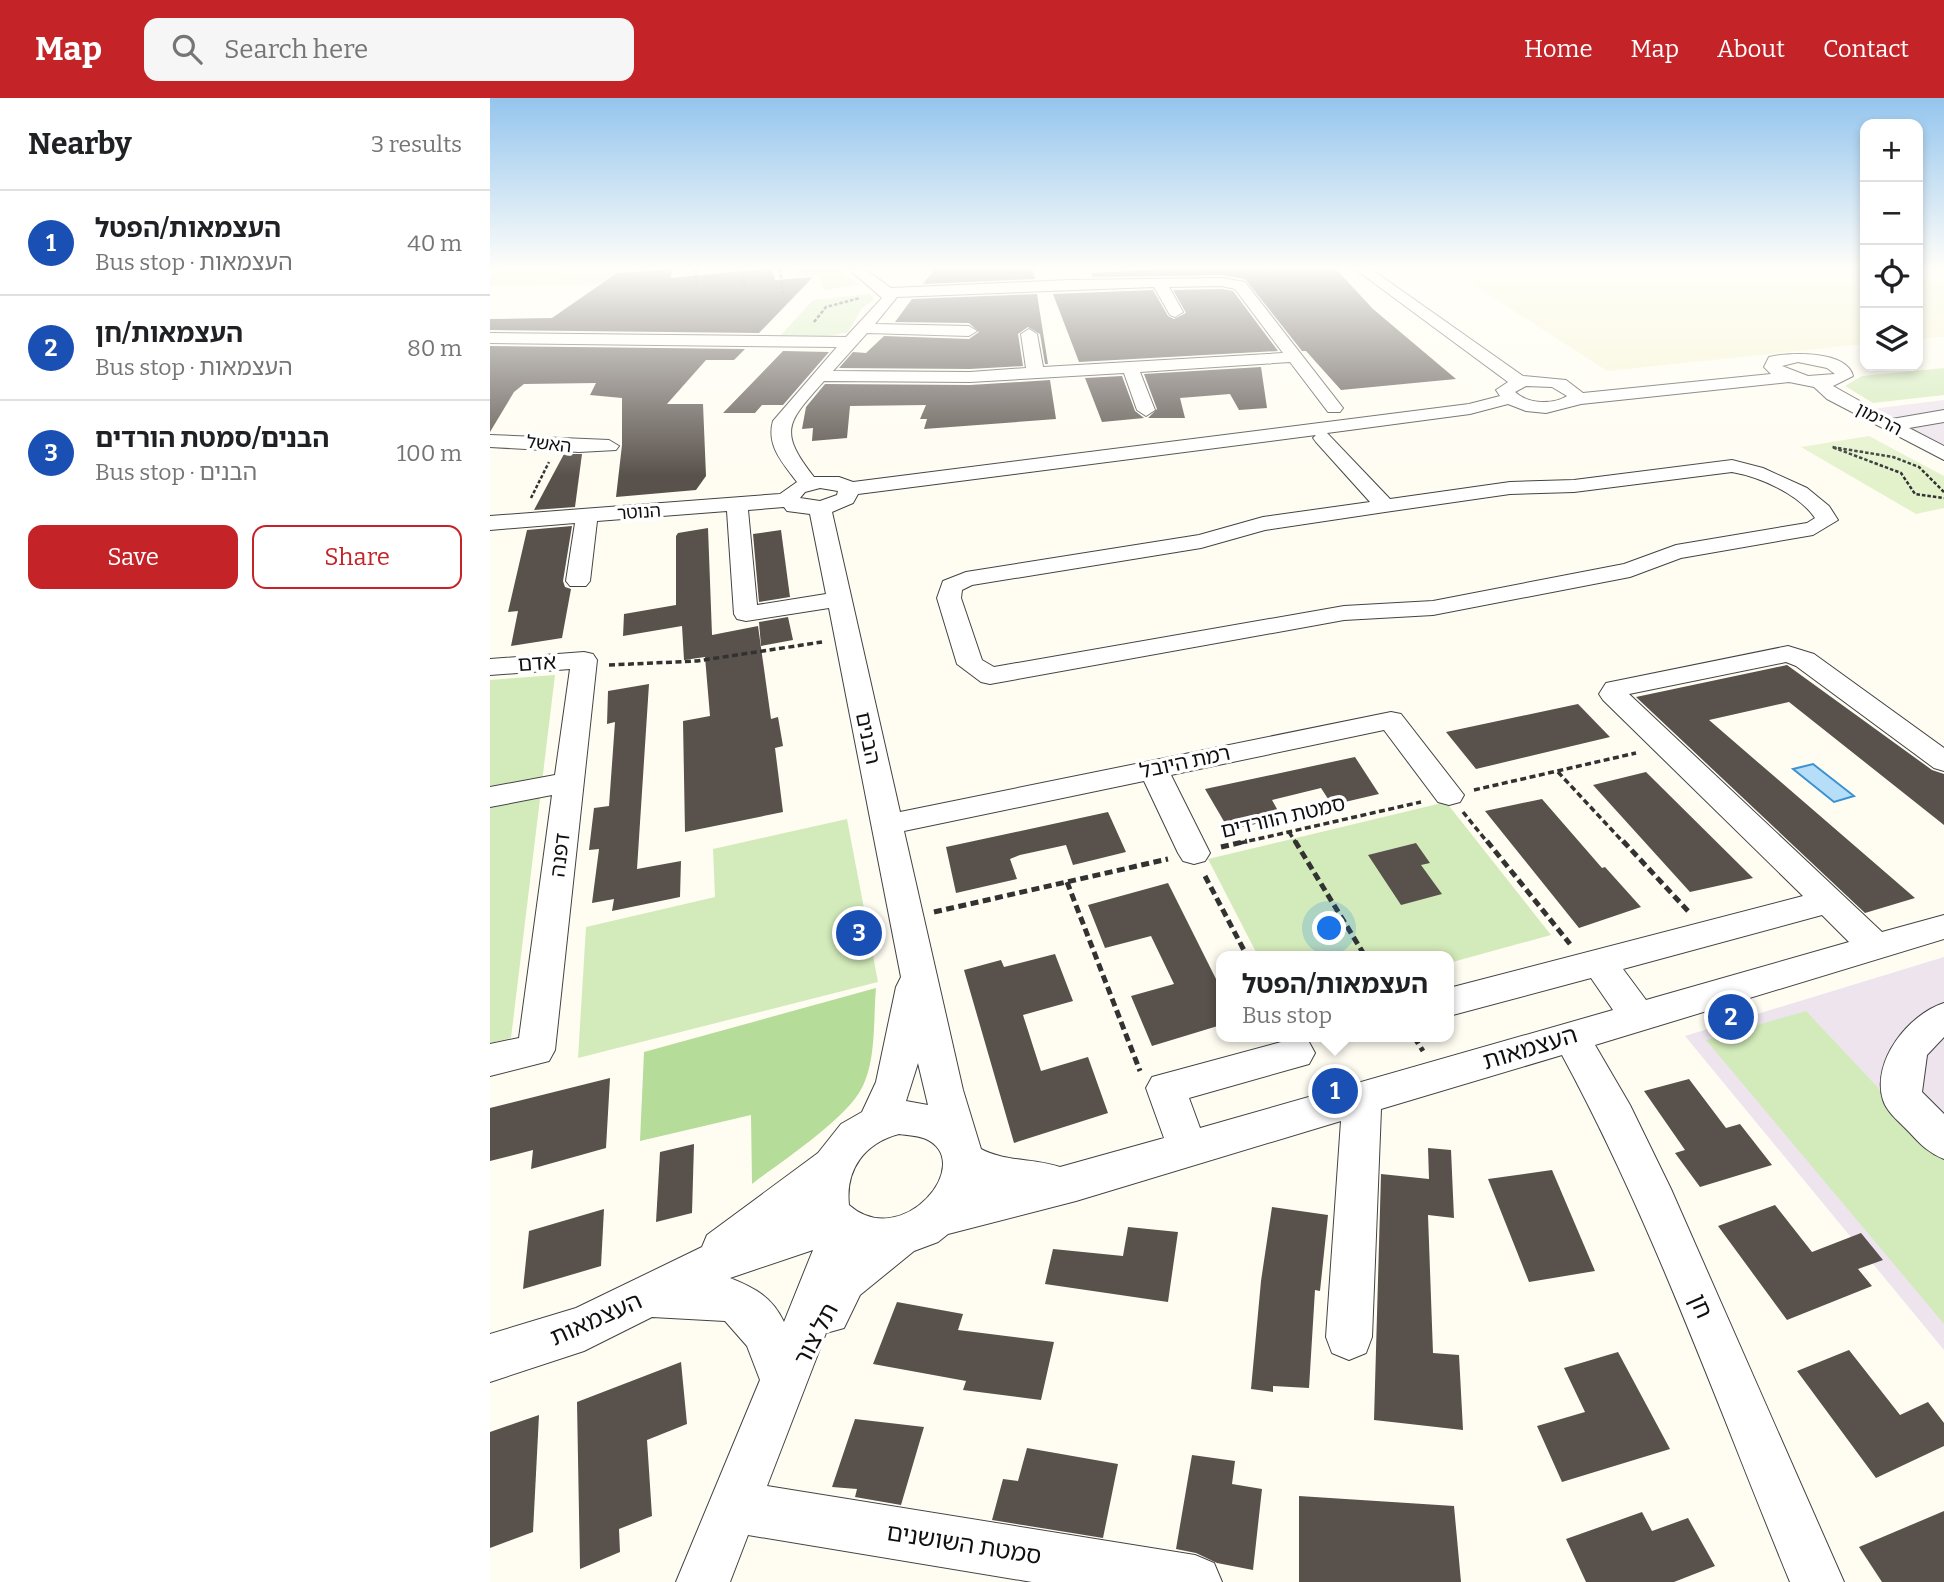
<!DOCTYPE html>
<meta charset="utf-8">
<style>
:root{--surface:#fff;--page:#f6f6f6;--text:#202124;--muted:#757577;--line:#e0e0e0;--accent:#c42328}
body{margin:0;font-family:Bitter,"Noto Sans Hebrew",serif;background:var(--page);color:var(--text)}
.controls{position:absolute;right:21px;top:21px;display:grid;overflow:hidden;border-radius:14px;box-shadow:0 4px 10px #0003}
.controls button{width:63px;height:63px;display:grid;place-items:center;padding:0;border:0;border-bottom:2px solid var(--line);background:var(--surface);color:var(--text);font:35px sans-serif}
.you{position:absolute;left:840px;top:831px;width:24px;height:24px;margin:-18px;border:5px solid #fff;border-radius:50%;background:#1a73e8;box-shadow:0 0 0 10px #1a73e833}
.badge{display:grid;place-items:center;width:46px;height:46px;border-radius:50%;background:var(--accent);color:#fff;font-size:23px;font-weight:700}
.pin{position:absolute;translate:-50% -50%;border:4px solid #fff;box-shadow:0 2px 7px #0006}
.popup{position:absolute;left:726px;top:853px;width:238px;height:91px;box-sizing:border-box;display:grid;place-content:center;border-radius:14px;background:var(--surface);filter:drop-shadow(0 2px 5px #0005);font-size:23px;white-space:nowrap;color:var(--muted)}
.popup b{font-size:26px;color:var(--text)}
.popup::after{content:'';position:absolute;left:50%;top:100%;margin-left:-14px;border:14px solid transparent;border-top-color:var(--surface)}
.list{margin:0;padding:0;list-style:none}
h2{display:flex;justify-content:space-between;align-items:center;height:91px;margin:0;padding:0 28px;font-size:30px}
h2 small{font-size:23px;font-weight:400;color:var(--muted)}
.list li{display:grid;grid-template-columns:46px 1fr auto;gap:21px;align-items:center;box-sizing:border-box;height:105px;padding:0 28px;border-top:2px solid var(--line)}
.list b{display:block;font-size:26px;white-space:nowrap}
.list p{margin:0;font-size:23px;white-space:nowrap;color:var(--muted)}
.list em{font-size:23px;font-style:normal;color:var(--muted)}
.actions{display:flex;gap:14px;padding:21px 28px}
.actions a{flex:1;padding:16px 0;border:2px solid var(--accent);border-radius:14px;text-align:center;font-size:24px;color:var(--accent)}
.actions .main{background:var(--accent);color:#fff}
.icon{flex:none;width:38px;height:38px;fill:none;stroke:currentColor;stroke-width:2;stroke-linecap:round;stroke-linejoin:round}
.map{position:relative;flex:none;width:1454px;height:1484px;overflow:hidden}
header{display:flex;align-items:center;gap:42px;box-sizing:border-box;height:98px;padding:0 35px;background:var(--accent);color:#fff}
header strong{font-size:33px}
nav{display:flex;gap:38px;margin-inline-start:auto;font-size:24px}
.search{width:490px;height:63px;background:var(--page);display:flex;align-items:center;gap:18px;box-sizing:border-box;padding:0 24px;border-radius:14px;color:var(--muted);font-size:26px}
main{display:flex}
aside{flex:1;background:var(--surface)}
.map>svg:first-child{display:block}
.industrial{fill:#ede4ee}
.farmland{fill:#f6f4d1}
.green{fill:#d3ebba}
.forest{fill:#b6dc99}
.pitch{fill:#e4f2cc}
.water{fill:#b6def8;stroke:#3b92d1;stroke-width:2}
.building{fill:#59514c}
.lines{fill:none;stroke-linecap:round;stroke-linejoin:round}
.minor-casing{stroke:#434343;stroke-width:2}
.path-far2{stroke:#323232;stroke-width:2.5;stroke-dasharray:3.5 2;stroke-linecap:butt}
.path-far1{stroke:#323232;stroke-width:3.5;stroke-dasharray:6 3.5;stroke-linecap:butt}
.path{stroke:#323232;stroke-width:5;stroke-dasharray:8 4.5;stroke-linecap:butt}
.minor{fill:#fff;fill-rule:evenodd}
.labels{text-anchor:middle;dominant-baseline:central;stroke-width:7;stroke-linejoin:round;paint-order:stroke}
.far-street-label{font-size:18px;fill:#101010;stroke:#fff}
.street-label{font-size:21px;fill:#101010;stroke:#fff}
.near-street-label{font-size:24px;fill:#101010;stroke:#fff}
</style>
<header>
<strong>Map</strong>
<div class="search"><svg class="icon" aria-label="search" viewBox="0 0 24 24"><circle cx="10" cy="10" r="6"/><path d="M15 15l6 6"/></svg>Search here</div>
<nav><a>Home</a><a>Map</a><a>About</a><a>Contact</a></nav>
</header>
<main>
<aside>
<h2>Nearby<small>3 results</small></h2>
<ul class="list">
<li><span class="badge" style="background:#1a4fb4">1</span><div><b>העצמאות/הפטל</b><p>Bus stop · העצמאות</p></div><em>40 m</em></li>
<li><span class="badge" style="background:#1a4fb4">2</span><div><b>העצמאות/חן</b><p>Bus stop · העצמאות</p></div><em>80 m</em></li>
<li><span class="badge" style="background:#1a4fb4">3</span><div><b>הבנים/סמטת הורדים</b><p>Bus stop · הבנים</p></div><em>100 m</em></li>
</ul>
<div class="actions"><a class="main">Save</a><a>Share</a></div>
</aside>
<div class="map">
<svg width="1454" height="1484" viewBox="0 0 1454 1484">
<rect width="100%" height="100%" fill="#fffdf2"/>
<!-- industrial -->
<g class="industrial">
<path d="M1454,302V357L1372,312L1390,310Z"/>
<path d="M1454,859V1252L1195,938Z"/>
</g>
<!-- farmland -->
<g class="farmland">
<path d="M960,171H1375V246L1117,273Z"/>
<path d="M1428,171H1454V238L1428,241Z"/>
</g>
<!-- green -->
<g class="green">
<path d="M309,171H347L369,187L333,192L330,177L307,178Z"/>
<path d="M380,196L384,202L372,210L358,234L340,238L291,237L323,202Z"/>
<path d="M1454,270V297L1383,305L1355,288L1372,278Z"/>
<path d="M65,577L21,940L0,945V582Z"/>
<path d="M956,704L1061,837L959,865V858H768L718,761Z"/>
<path d="M357,721L388,884L88,960L96,829L225,799L223,751Z"/>
<path d="M1316,913L1454,1060V1226L1216,942Z"/>
</g>
<!-- forest -->
<path class="forest" d="M386,890C383,922 387,967 369,995C349,1026 292,1063 262,1086L261,1017L150,1043L154,954Z"/>
<!-- pitch -->
<g class="pitch">
<path d="M13,171H73L68,176L140,174L128,186L0,188V180Z"/>
<path d="M1379,338L1454,378V410L1426,416L1311,349Z"/>
</g>
<!-- water -->
<path class="water" d="M1323,666L1364,698L1344,704L1303,671Z"/>
<!-- building -->
<g class="building">
<path d="M182,171L181,180L271,171H282L285,182L323,179L269,235L0,232V221L62,220L127,175Z"/>
<path d="M445,171H543L545,181L433,186Z"/>
<path d="M671,171H846L883,211L966,281L851,292L816,253H812L755,181L732,177L602,179V175Z"/>
<path d="M732,191L743,193L788,253L589,264L563,196L663,192L678,218L684,221L696,215L683,192Z"/>
<path d="M547,196L558,266H555L550,236L538,229L528,236L533,268L480,271L349,270L363,254L376,255L394,238L479,241L489,234L479,225L405,224L422,201Z"/>
<path d="M0,248L255,251L244,262H216L177,306H213L216,378L206,392L126,399L132,347V300L100,297L106,285L34,286L24,294L0,334Z"/>
<path d="M293,253L339,254L293,307H272L265,315H233Z"/>
<path d="M771,269L777,310L749,312L740,296L690,300L695,320H658L667,311L654,276Z"/>
<path d="M632,278L645,313L654,320L612,324L595,280Z"/>
<path d="M560,282L566,321L434,331L437,321H430L436,307L360,308L357,340L322,343L323,330L312,331L316,309L335,286L480,287Z"/>
<path d="M74,356H92L85,409L44,412Z"/>
<path d="M82,428L73,483L75,489L81,491L72,540L21,548L28,513L18,514L37,432Z"/>
<path d="M218,430L222,537L268,528L281,621L288,619L293,648L285,650L293,714L195,734L193,623L220,618L215,559L194,562L192,528L133,538L134,516L186,507V438L188,435Z"/>
<path d="M291,432L300,499L269,504L263,436Z"/>
<path d="M298,519L303,542L271,548L269,524Z"/>
<path d="M1297,567L1442,672L1454,676V727L1299,604L1219,622L1425,800L1375,815L1146,599Z"/>
<path d="M159,586L147,771L191,763L190,799L122,813L124,801L102,805L109,751L99,752L104,710L119,708L125,624L117,626L118,593Z"/>
<path d="M1088,606L1120,639L986,671L956,634Z"/>
<path d="M865,659L889,696L842,707L831,690L782,702L792,720L739,732L715,691Z"/>
<path d="M1156,674L1263,780L1200,794L1103,687Z"/>
<path d="M1052,701L1112,770L1115,769L1151,809L1089,830L995,713Z"/>
<path d="M618,714L636,754L583,767L576,747L530,757L520,761L527,781L466,795L456,749Z"/>
<path d="M926,745L940,765L931,767L952,796L911,807L878,757Z"/>
<path d="M678,785L731,891V927L662,948L641,898L684,886L661,838L615,850L598,807Z"/>
<path d="M565,856L583,903L533,917L551,973L598,959L618,1015L524,1045L474,872L511,862L514,869Z"/>
<path d="M120,980L116,1050L41,1071L43,1052L0,1063V1010Z"/>
<path d="M1199,981L1236,1030L1250,1026L1282,1067L1210,1089L1185,1055L1195,1052L1154,993Z"/>
<path d="M204,1046L202,1115L166,1124L170,1054Z"/>
<path d="M938,1050L961,1052L964,1120L938,1117L943,1255L969,1257L973,1332L884,1322L891,1076L939,1081Z"/>
<path d="M1062,1072L1105,1173L1039,1184L998,1081Z"/>
<path d="M1285,1107L1322,1154L1371,1135L1393,1162L1368,1171L1382,1188L1297,1222L1228,1128Z"/>
<path d="M782,1109L838,1117L830,1193L825,1192L819,1290L783,1288V1294L761,1291L771,1183Z"/>
<path d="M114,1111L111,1168L33,1191L39,1133Z"/>
<path d="M638,1129L688,1134L678,1204L555,1186L563,1151L633,1158Z"/>
<path d="M407,1204L473,1216L468,1232L564,1244L551,1302L473,1292L476,1283L383,1266Z"/>
<path d="M1359,1252L1410,1317L1438,1304L1454,1325V1348L1386,1380L1307,1273Z"/>
<path d="M1128,1254L1180,1351L1072,1384L1047,1328L1095,1314L1074,1270Z"/>
<path d="M191,1264L197,1326L157,1342L162,1418L129,1431L130,1454L90,1471L87,1304Z"/>
<path d="M49,1317L43,1434L0,1450V1334Z"/>
<path d="M365,1321L434,1329L411,1407L365,1399L367,1391L342,1389Z"/>
<path d="M537,1350L628,1366L613,1440L502,1422L513,1381L528,1383Z"/>
<path d="M702,1357L745,1363L742,1386L772,1391L763,1472L727,1465L706,1455L686,1451Z"/>
<path d="M809,1398L964,1408L971,1484H809Z"/>
<path d="M1454,1413V1484H1392L1369,1449Z"/>
<path d="M1152,1414L1162,1433L1198,1420L1225,1468L1184,1484H1096L1076,1441Z"/>
</g>
<g class="lines">
<defs>
<g id="minor">
<path d="M359,171H375L401,190L579,182L732,180L755,184L853,310L850,314H838L800,264L650,274L665,312L656,318L647,312L634,275L480,284L334,283C298,324 287,332 324,379H349L363,384L979,306L1010,298L1006,292L1018,284L865,171H881L1033,278L1076,282L1093,295L1281,276L1274,269L1279,259C1299,254 1357,252 1363,278L1343,288L1402,321L1454,312V324L1419,330L1454,348V362L1337,301L1324,289L1299,284L1091,306L1056,315L1036,313L1018,306L980,316L837,335L900,401L1020,384L1084,382L1242,362L1273,370L1317,390L1339,408L1348,422L1323,437L1191,460L1140,479L943,517L854,522L500,586L491,584L467,566L447,500L453,483L476,474L709,437L773,419L880,404L826,344L823,340L826,337L368,396L363,405L342,414L410,714L901,614L911,616L974,697L970,704L959,707L948,704L894,632L681,677L720,755L715,763L704,766L693,763L688,755L654,683L414,733L473,992L491,1051C515,1064 543,1060 570,1069L674,1040L656,990L662,979L806,940L819,944L825,955L819,966L699,1000L710,1030L1123,912L1101,880L959,918V890L1313,798L1113,602L1109,596L1116,585L1298,548L1324,556L1454,650V673L1444,670L1306,568L1296,564L1139,596L1392,834L1454,817V841L1105,947L1140,1007L1181,1091L1354,1484H1300C1227,1307 1163,1125 1072,957L891,1011L882,1239L876,1255L859,1262L842,1255L836,1239L851,1023L586,1103L458,1136L448,1144L424,1153L370,1197L354,1230L336,1235L277,1388L705,1457L724,1465L732,1484H542L258,1437L240,1484H186L270,1282L257,1248L235,1223L162,1219L94,1253L0,1284V1236L86,1210L212,1149L217,1137L328,1055L351,1026L372,1014L386,984L406,889L411,879L339,510L256,523L247,521L244,516L237,413L107,423L100,483L96,488H80L76,483L85,425L0,432V418L290,396L307,384C293,365 276,348 283,323L347,249L0,245V235L356,239L392,200ZM732,188L745,191L793,255L553,269L547,236L539,231L531,236L536,270L480,274L343,273L377,235L479,238L487,233L479,228L385,226L407,199L664,189L680,217L685,219L693,214L679,189ZM1308,264L1337,270L1345,276L1318,278L1292,268ZM1036,288L1062,289L1077,298C1062,307 1038,306 1025,294ZM1242,374C1270,379 1309,396 1325,420L1317,425L1186,447L1134,466L943,503L854,508L504,569L492,562L471,500L472,492L482,487L711,450L775,432L895,414L1020,396L1084,394ZM330,390L348,393L347,397L330,403L310,400L315,394ZM294,409L297,413L320,416L336,496L267,507L258,412ZM1332,817L1359,844L1156,902L1133,871ZM428,965L438,1007L416,1003ZM409,1036C417,1037 429,1038 436,1041C487,1065 412,1154 359,1107C355,1071 375,1045 409,1036ZM323,1152L294,1224C282,1199 265,1190 240,1180Z"/>
<path d="M0,337L119,342L129,348L126,352L89,354L0,349Z"/>
<path d="M94,554L103,556L107,562L65,952L59,963L0,978V946L29,940L62,697L0,709V689L65,677L80,571L0,577V561Z"/>
<path d="M1454,905V939L1437,957L1432,994L1454,1016V1061C1439,1055 1431,1047 1420,1035C1411,1025 1397,1015 1393,1002C1381,963 1419,916 1454,905Z"/>
</g>
</defs>
<!-- minor casing -->
<use href="#minor" class="minor-casing"/>
<!-- path-far2 -->
<g class="path-far2">
<path d="M206,171V186"/>
<path d="M251,171L255,188"/>
<path d="M290,171L293,195"/>
<path d="M324,224L336,209L370,200"/>
<path d="M1454,394L1429,369L1403,359L1342,349L1411,375L1425,396L1454,400"/>
<path d="M41,400L59,364"/>
</g>
<!-- path-far1 -->
<g class="path-far1">
<path d="M119,567L207,563L332,544"/>
<path d="M1068,674L1134,745"/>
<path d="M984,692L1146,655"/>
<path d="M973,714L998,745"/>
<path d="M799,734L806,745"/>
<path d="M750,745L931,704"/>
</g>
<!-- path -->
<g class="path">
<path d="M805,743L875,858"/>
<path d="M997,743L1080,846"/>
<path d="M1133,743L1198,813"/>
<path d="M731,749L757,743"/>
<path d="M715,778L757,858"/>
<path d="M577,784L650,973"/>
<path d="M444,814L678,761"/>
<path d="M924,939L933,953"/>
</g>
<!-- minor -->
<use href="#minor" class="minor"/>
</g>
<!-- sky -->
<linearGradient id="sky" x2="0" y2="1"><stop stop-color="#94c5ee"/><stop offset="0.45" stop-color="#fffef9"/><stop offset="1" stop-color="#fffef9" stop-opacity="0"/></linearGradient>
<rect width="1454" height="378" fill="url(#sky)"/>
<g class="labels">
<!-- far-street labels -->
<g class="far-street-label">
<text transform="translate(1389 321) rotate(28)">הרימון</text>
<text transform="translate(59 346) rotate(6)">האשל</text>
<text transform="translate(149 414) rotate(-4)">הנוטר</text>
</g>
<!-- street labels -->
<g class="street-label">
<text transform="translate(47 565) rotate(-4)">אדם</text>
<text transform="translate(378 640) rotate(78)">הבנים</text>
<text transform="translate(695 664) rotate(-12)">רמת היובל</text>
<text transform="translate(793 719) rotate(-13)">סמטת הוורדים</text>
<text transform="translate(70 757) rotate(-83)">דפנה</text>
</g>
<!-- near-street labels -->
<g class="near-street-label">
<text transform="translate(1040 950) rotate(-17)">העצמאות</text>
<text transform="translate(1211 1208) rotate(66)">חן</text>
<text transform="translate(106 1221) rotate(-24)">העצמאות</text>
<text transform="translate(326 1236) rotate(-62)">תל צור</text>
<text transform="translate(474 1446) rotate(9)">סמטת השושנים</text>
</g>
</g>
</svg>
<div class="controls">
<button>+</button>
<button>−</button>
<button><svg class="icon" aria-label="locate" viewBox="0 0 24 24"><circle cx="12" cy="12" r="6"/><path d="M12 2v4M12 18v4M2 12h4M18 12h4"/></svg></button>
<button><svg class="icon" aria-label="layers" viewBox="0 0 24 24"><path d="M12 4l9 5-9 5-9-5zM3 14l9 5 9-5"/></svg></button>
</div>
<div class="you"></div>
<div class="pin badge" style="left:845px;top:993px;background:#1a4fb4">1</div>
<div class="popup"><b>העצמאות/הפטל</b>Bus stop</div>
<div class="pin badge" style="left:1241px;top:919px;background:#1a4fb4">2</div>
<div class="pin badge" style="left:369px;top:835px;background:#1a4fb4">3</div>
</div>
</main>
